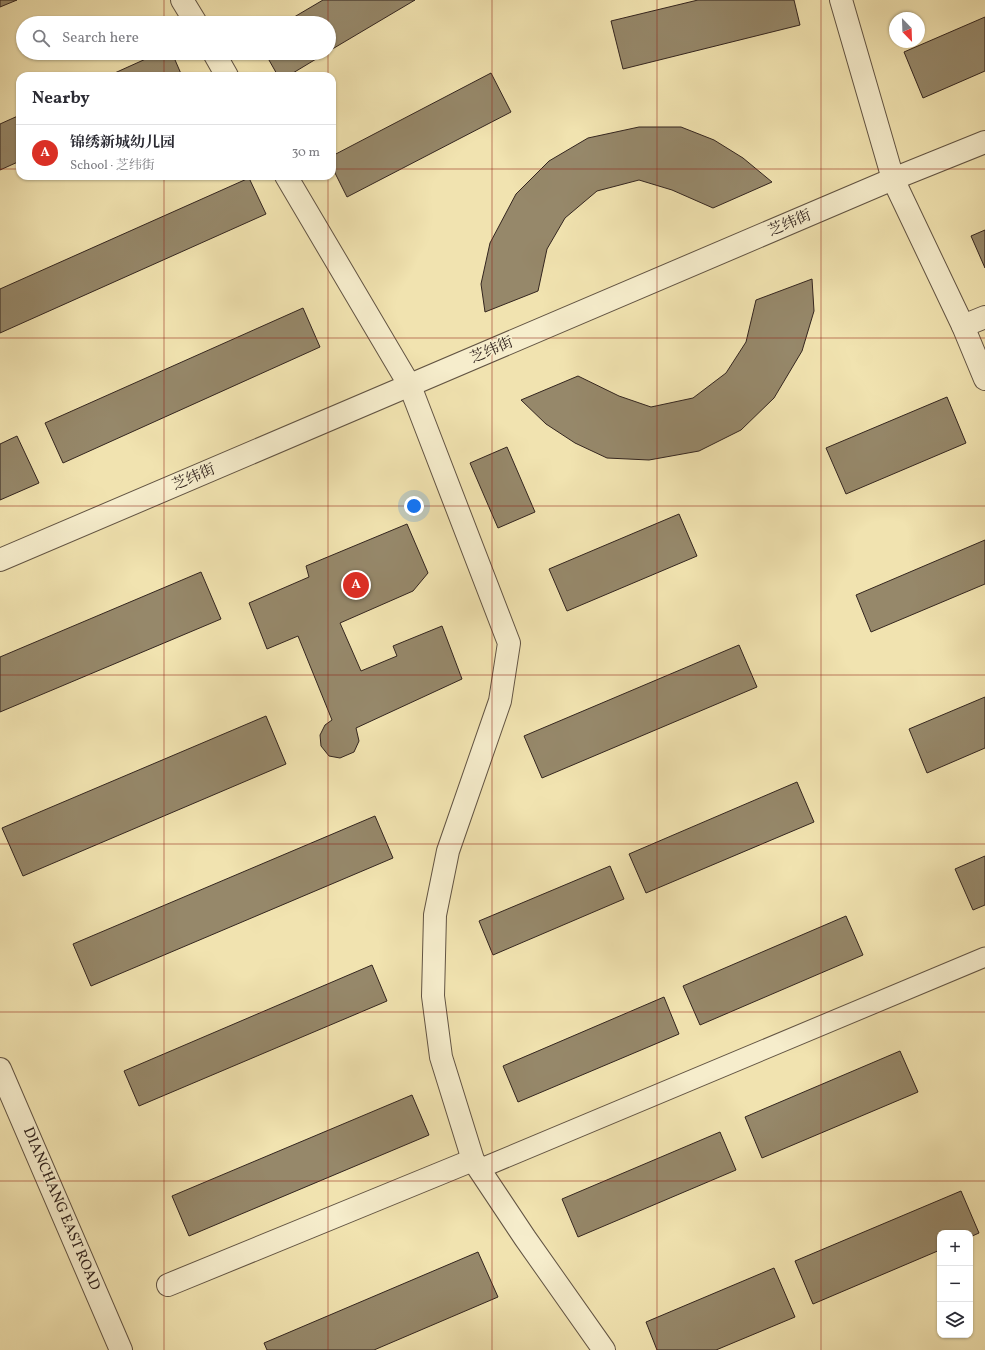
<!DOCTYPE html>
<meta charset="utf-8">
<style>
:root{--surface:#fff;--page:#f2f2f3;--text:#2b2b33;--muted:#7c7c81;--line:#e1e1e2;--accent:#d93025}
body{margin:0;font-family:Vollkorn,"Noto Serif SC",serif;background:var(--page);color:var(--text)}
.controls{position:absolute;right:12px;bottom:12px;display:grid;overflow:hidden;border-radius:8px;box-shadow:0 1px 3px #0004}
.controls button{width:36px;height:36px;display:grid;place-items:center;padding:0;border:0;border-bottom:1px solid var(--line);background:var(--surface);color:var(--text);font:20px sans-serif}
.compass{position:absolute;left:889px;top:12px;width:36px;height:36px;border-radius:50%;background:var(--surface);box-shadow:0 1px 3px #0004;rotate:157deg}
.you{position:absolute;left:414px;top:506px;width:14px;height:14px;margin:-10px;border:3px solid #fff;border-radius:50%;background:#1a73e8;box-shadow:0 0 0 6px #1a73e833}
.badge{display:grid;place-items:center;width:26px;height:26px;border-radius:50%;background:var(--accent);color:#fff;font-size:13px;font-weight:700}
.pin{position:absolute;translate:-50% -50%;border:2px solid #fff;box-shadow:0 1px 4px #0006}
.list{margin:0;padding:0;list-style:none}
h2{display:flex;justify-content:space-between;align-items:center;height:52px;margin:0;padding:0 16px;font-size:17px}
h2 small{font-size:13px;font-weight:400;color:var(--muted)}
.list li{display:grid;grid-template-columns:26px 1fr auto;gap:12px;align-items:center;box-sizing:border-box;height:56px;padding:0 16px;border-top:1px solid var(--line)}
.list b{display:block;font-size:15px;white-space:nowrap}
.list p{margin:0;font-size:13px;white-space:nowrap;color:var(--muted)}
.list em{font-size:13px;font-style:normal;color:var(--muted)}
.icon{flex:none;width:22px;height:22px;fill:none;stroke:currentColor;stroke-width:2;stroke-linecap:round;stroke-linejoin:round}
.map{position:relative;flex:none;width:985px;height:1350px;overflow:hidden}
.search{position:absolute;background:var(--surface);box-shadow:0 1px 3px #0004;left:16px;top:16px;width:320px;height:44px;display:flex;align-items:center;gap:10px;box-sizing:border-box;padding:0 14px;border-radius:22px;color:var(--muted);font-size:15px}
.panel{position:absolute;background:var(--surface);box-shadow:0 1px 3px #0004;left:16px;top:72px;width:320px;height:108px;border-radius:12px}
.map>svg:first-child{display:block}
.building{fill:#96886a;stroke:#33251f}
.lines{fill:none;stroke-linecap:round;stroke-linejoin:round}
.pedestrian-casing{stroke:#625443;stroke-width:21}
.minor-casing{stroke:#625443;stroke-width:24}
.tertiary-casing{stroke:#625443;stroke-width:24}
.pedestrian{stroke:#f6edcc;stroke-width:19}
.minor{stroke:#f6edcc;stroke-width:22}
.tertiary{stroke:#f6edcc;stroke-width:22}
.grid{fill:none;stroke:#8f2418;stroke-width:1;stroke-opacity:0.55}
.labels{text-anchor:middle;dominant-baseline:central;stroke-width:3;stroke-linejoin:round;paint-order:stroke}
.street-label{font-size:15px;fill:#33251f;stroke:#f6edcc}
</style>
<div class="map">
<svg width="985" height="1350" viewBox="0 0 985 1350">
<rect width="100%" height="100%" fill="#f1e3b0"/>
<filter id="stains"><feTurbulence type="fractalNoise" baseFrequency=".005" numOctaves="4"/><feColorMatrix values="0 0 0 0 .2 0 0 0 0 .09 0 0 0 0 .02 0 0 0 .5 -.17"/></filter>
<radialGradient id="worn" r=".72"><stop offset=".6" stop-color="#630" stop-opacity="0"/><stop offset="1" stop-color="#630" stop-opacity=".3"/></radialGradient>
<!-- building -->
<g class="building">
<path d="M0,0H17L0,7Z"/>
<path d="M323,0H415L329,51V23H284Z"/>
<path d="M698,0H794L800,25L623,69L611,21Z"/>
<path d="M985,17V71L923,98L904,52Z"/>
<path d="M159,53H172L182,76H108Z"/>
<path d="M265,53H326L288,76H278Z"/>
<path d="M491,73L511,112L347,197L332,167V156Z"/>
<path d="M20,115V161L0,170V124Z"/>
<path d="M639,127H681L714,140L743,158L772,182L713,208L672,190L639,180L597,191L565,218L547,249L538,291L485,312L481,284L490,243L516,194L549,161L588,138Z"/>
<path d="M249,178L266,214L0,333V289Z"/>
<path d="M985,230V268L971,236Z"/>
<path d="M812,279L814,311L802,351L774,398L741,430L699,451L649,460L607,458L575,443L546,424L521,400L578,376L619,396L651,407L693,398L726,373L746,342L756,300Z"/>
<path d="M303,308L320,347L63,463L45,423Z"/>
<path d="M947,397L966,443L846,494L826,448Z"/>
<path d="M17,436L39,483L0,500V444Z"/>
<path d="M507,447L535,512L498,528L470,463Z"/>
<path d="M679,514L697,556L567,611L549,569Z"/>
<path d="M407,524L428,573L413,591L340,623L361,671L397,656L393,646L442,626L462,679L356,728L359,741L354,752L340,758L329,756L321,746L320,735L325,725L332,720L298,636L267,649L249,603L309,577L306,566Z"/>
<path d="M985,540V584L871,632L856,595Z"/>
<path d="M201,572L221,619L0,712V657Z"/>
<path d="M739,645L757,687L542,778L524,736Z"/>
<path d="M985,697V748L927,773L909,729Z"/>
<path d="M266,716L286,764L23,876L2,828Z"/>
<path d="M797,782L814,822L646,893L629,854Z"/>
<path d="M375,816L393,858L91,986L73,944Z"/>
<path d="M985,856V905L973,910L955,869Z"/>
<path d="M610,866L624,899L493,955L479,921Z"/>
<path d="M846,916L863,955L700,1025L683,986Z"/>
<path d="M372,965L387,1001L139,1106L124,1071Z"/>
<path d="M664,997L679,1034L518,1102L503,1066Z"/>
<path d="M900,1051L918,1092L762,1158L745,1117Z"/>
<path d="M412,1095L429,1135L189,1236L172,1196Z"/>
<path d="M720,1132L736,1170L578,1237L562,1199Z"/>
<path d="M961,1191L979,1233L970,1237V1233H940V1250L813,1304L795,1261Z"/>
<path d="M478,1252L498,1297L374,1350H267L264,1343Z"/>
<path d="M774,1268L795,1317L716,1350H657L646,1322Z"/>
</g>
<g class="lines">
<defs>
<path id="pedestrian" d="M479,1169L985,957"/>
<g id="minor">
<path d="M182,0L196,23"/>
<path d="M841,0L893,179L963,326L985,379"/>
<path d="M214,53L227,76"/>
<path d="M286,176L410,386L509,643L500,701L448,851L435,915L433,996L441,1057L473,1160L525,1238L604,1350"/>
<path d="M963,326L985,317"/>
<path d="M0,560L893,179L985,142"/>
<path d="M168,1285L473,1160"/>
</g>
<path id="tertiary" d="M0,1069L121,1350"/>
</defs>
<!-- pedestrian casing -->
<use href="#pedestrian" class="pedestrian-casing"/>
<!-- minor casing -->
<use href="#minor" class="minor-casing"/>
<!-- tertiary casing -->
<use href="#tertiary" class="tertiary-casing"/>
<!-- pedestrian -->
<use href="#pedestrian" class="pedestrian"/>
<!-- minor -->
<use href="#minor" class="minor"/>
<!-- tertiary -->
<use href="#tertiary" class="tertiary"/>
</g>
<!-- grid -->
<path class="grid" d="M164,0V23M328,0V23M492,0V1350M657,0V1350M821,0V1350M164,53V76M328,53V76M0,169H20M332,169H985M164,176V1350M328,176V1350M0,338H985M0,506H985M0,675H985M0,844H985M0,1012H985M0,1181H985"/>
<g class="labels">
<!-- street labels -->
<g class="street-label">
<text transform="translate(790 224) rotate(-23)">芝纬街</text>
<text transform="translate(492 351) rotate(-23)">芝纬街</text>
<text transform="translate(194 478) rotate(-23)">芝纬街</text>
<text transform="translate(61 1209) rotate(67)">DIANCHANG EAST ROAD</text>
</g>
</g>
<rect width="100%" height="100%" filter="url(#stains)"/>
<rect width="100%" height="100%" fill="url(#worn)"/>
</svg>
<div class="controls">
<button>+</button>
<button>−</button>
<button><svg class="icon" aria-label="layers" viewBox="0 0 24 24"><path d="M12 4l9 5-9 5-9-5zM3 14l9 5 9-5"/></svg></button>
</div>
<svg class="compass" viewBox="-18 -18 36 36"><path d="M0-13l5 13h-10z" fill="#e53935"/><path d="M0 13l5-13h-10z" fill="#7c7c81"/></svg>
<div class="you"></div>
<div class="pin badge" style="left:356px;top:585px">A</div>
<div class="search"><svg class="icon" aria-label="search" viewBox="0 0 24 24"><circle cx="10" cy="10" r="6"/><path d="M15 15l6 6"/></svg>Search here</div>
<section class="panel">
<h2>Nearby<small></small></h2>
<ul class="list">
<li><span class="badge">A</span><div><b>锦绣新城幼儿园</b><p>School · 芝纬街</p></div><em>30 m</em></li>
</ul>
</section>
</div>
